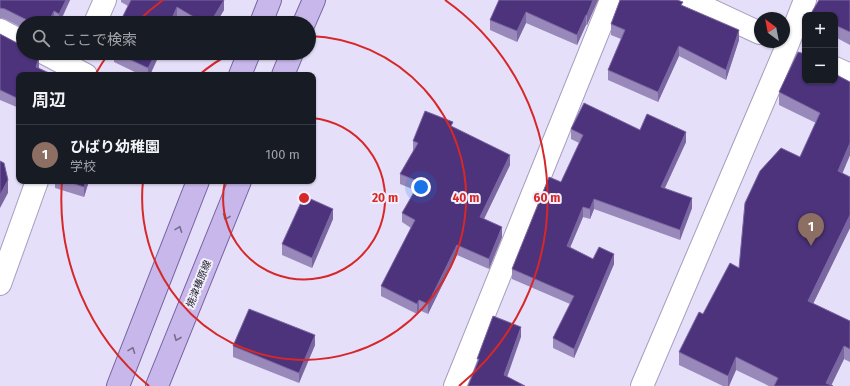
<!DOCTYPE html>
<html lang="ja">
<meta charset="utf-8">
<style>
:root{--surface:#171b24;--page:#20242c;--text:#f1f3f6;--muted:#9ea1a6;--line:#363941;--accent:#318f41}
body{margin:0;font-family:"Fira Sans","Noto Sans JP",sans-serif;background:var(--page);color:var(--text)}
.controls{position:absolute;right:12px;top:12px;display:grid;overflow:hidden;border-radius:8px;box-shadow:0 1px 3px #0004}
.controls button{width:36px;height:36px;display:grid;place-items:center;padding:0;border:0;border-bottom:1px solid var(--line);background:var(--surface);color:var(--text);font:20px sans-serif}
.compass{position:absolute;left:754px;top:12px;width:36px;height:36px;border-radius:50%;background:var(--surface);box-shadow:0 1px 3px #0004;rotate:328deg}
.you{position:absolute;left:421px;top:187px;width:14px;height:14px;margin:-10px;border:3px solid #fff;border-radius:50%;background:#1a73e8;box-shadow:0 0 0 6px #1a73e833}
.badge{display:grid;place-items:center;width:26px;height:26px;border-radius:50%;background:var(--accent);color:#fff;font-size:13px;font-weight:700}
.pin{position:absolute;translate:-50% -33px;filter:drop-shadow(0 1px 2px #0008)}
.pin::after{content:'';position:absolute;top:21px;width:14px;height:12px;background:inherit;clip-path:polygon(0 0,100% 0,50% 100%)}
.list{margin:0;padding:0;list-style:none}
h2{display:flex;justify-content:space-between;align-items:center;height:52px;margin:0;padding:0 16px;font-size:17px}
h2 small{font-size:13px;font-weight:400;color:var(--muted)}
.list li{display:grid;grid-template-columns:26px 1fr auto;gap:12px;align-items:center;box-sizing:border-box;height:60px;padding:0 16px;border-top:1px solid var(--line)}
.list b{display:block;font-size:15px;white-space:nowrap}
.list p{margin:0;font-size:13px;white-space:nowrap;color:var(--muted)}
.list em{font-size:13px;font-style:normal;color:var(--muted)}
.icon{flex:none;width:22px;height:22px;fill:none;stroke:currentColor;stroke-width:2;stroke-linecap:round;stroke-linejoin:round}
.map{position:relative;flex:none;width:850px;height:386px;overflow:hidden}
.search{position:absolute;background:var(--surface);box-shadow:0 1px 3px #0004;left:16px;top:16px;width:300px;height:44px;display:flex;align-items:center;gap:10px;box-sizing:border-box;padding:0 14px;border-radius:22px;color:var(--muted);font-size:15px}
.panel{position:absolute;background:var(--surface);box-shadow:0 1px 3px #0004;left:16px;top:72px;width:300px;height:112px;border-radius:8px}
.map>svg:first-child{display:block}
.lines{fill:none;stroke-linecap:round;stroke-linejoin:round}
.minor-casing{stroke:#a69ebd;stroke-width:24}
.major-casing{stroke:#7664a0;stroke-width:24}
.minor{stroke:#fff;stroke-width:22}
.major{stroke:#c7b7eb;stroke-width:22}
.wall{fill:#9989ba}
.shaded-wall{fill:#7a67a1}
.building{fill:#4c337b;stroke:#7a67a1}
.oneway{stroke:#766c8c}
.ring{fill:none;stroke:#d62828;stroke-width:2}
.labels{text-anchor:middle;dominant-baseline:central;stroke-width:4;stroke-linejoin:round;paint-order:stroke}
.street-label{font-size:10px;fill:#25222e;stroke:#f2effc}
.centre{fill:#d62828;stroke:#f2effc;stroke-width:2}
.ring-label{font-size:12px;text-anchor:middle;font-weight:bold;fill:#d62828;stroke:#f2effc;stroke-width:4;stroke-linejoin:round;paint-order:stroke}
</style>
<div class="map">
<svg width="850" height="386" viewBox="0 0 850 386">
<rect width="100%" height="100%" fill="#e6dffa"/>
<g class="lines">
<defs>
<g id="minor">
<path d="M689,0L760,33"/>
<path d="M95,23L105,0"/>
<path d="M0,30L23,42"/>
<path d="M44,53L86,75"/>
<path d="M835,68L850,75"/>
<path d="M0,284L37,181"/>
<path d="M455,386L611,0"/>
<path d="M642,386L787,46L805,0"/>
</g>
<g id="major">
<path d="M261,23L270,0"/>
<path d="M304,23L314,0"/>
<path d="M240,75L249,53"/>
<path d="M283,75L292,53"/>
<path d="M118,386L198,181"/>
<path d="M157,386L240,181"/>
</g>
</defs>
<!-- minor casing -->
<use href="#minor" class="minor-casing"/>
<!-- major casing -->
<use href="#major" class="major-casing"/>
<!-- minor -->
<use href="#minor" class="minor"/>
<!-- major -->
<use href="#major" class="major"/>
</g>
<!-- wall -->
<g class="wall">
<path d="M0,0H70L60,23H58L54,21L53,23H23V28L5,19L0,18Z"/>
<path d="M121,0H224V10L216,23H186L177,18L174,23H120L128,6L121,2Z"/>
<path d="M499,0H598L587,25H586L577,45L526,23L517,42L490,30V20Z"/>
<path d="M850,0V45L837,38L835,15Z"/>
<path d="M683,6L739,40L726,80L679,56L658,102L608,80V70L621,39L611,35V24Z"/>
<path d="M0,34L34,53V56L39,68L49,75H19V108L0,100Z"/>
<path d="M114,53H160L150,75H141L114,62Z"/>
<path d="M805,81L850,82V155L842,173L850,177V228L813,304L850,321V362L844,359L831,385L833,386H769L736,370L729,386H723L679,365V352L703,314L739,268L800,157L816,123L779,105V92Z"/>
<path d="M453,127L510,165L484,219L502,237L489,269L457,255L428,314L419,310L417,314L381,296V286L411,228L402,222V213L415,190L400,184V174L413,151V141Z"/>
<path d="M571,129L640,130L686,142L665,188L692,208L680,240L594,209L590,219L583,217L570,247L593,259L614,264L574,358L553,348V338L570,304L512,279V269L561,182L579,143L571,139Z"/>
<path d="M55,181H89L84,197L55,188Z"/>
<path d="M333,219L312,268L282,255V244Z"/>
<path d="M315,345L299,383L233,357V346Z"/>
</g>
<!-- shaded-wall -->
<g class="shaded-wall">
<path d="M66,0H70L59,23V14Z"/>
<path d="M224,0V10L216,23H210Z"/>
<path d="M593,0H598L587,25V15Z"/>
<path d="M177,7V18L174,23H170Z"/>
<path d="M54,11V21L53,23H48Z"/>
<path d="M526,12V23L517,42V31Z"/>
<path d="M586,15V25L577,45V35Z"/>
<path d="M837,26V38L835,42V30Z"/>
<path d="M739,30V40L726,80V70Z"/>
<path d="M679,46V56L658,102V92Z"/>
<path d="M156,53H160L150,75H148V68Z"/>
<path d="M39,58V68L36,75V67Z"/>
<path d="M686,132V142L661,196V187Z"/>
<path d="M850,143V155L838,184V171Z"/>
<path d="M510,155V165L480,227V217Z"/>
<path d="M8,180V193L0,208V195Z"/>
<path d="M86,181H89L84,197V187Z"/>
<path d="M692,198V208L680,240V230Z"/>
<path d="M594,199V209L590,219V209Z"/>
<path d="M583,207V217L567,255V246Z"/>
<path d="M333,209V219L312,268V258Z"/>
<path d="M850,215V228L808,314V301Z"/>
<path d="M502,227V237L489,269V259Z"/>
<path d="M457,245V255L428,314V304Z"/>
<path d="M614,254V264L574,358V349Z"/>
<path d="M419,300V310L417,314V304Z"/>
<path d="M521,327V337L504,386V375Z"/>
<path d="M315,335V345L299,383V373Z"/>
<path d="M844,346V359L831,386L826,383Z"/>
<path d="M736,357V370L729,386H728V376Z"/>
</g>
<!-- building -->
<g class="building">
<path d="M0,0H66L59,14L54,11L48,23H31L29,21L5,9L0,8Z"/>
<path d="M131,0H224L210,23H204L177,7L170,23H122L120,22Z"/>
<path d="M499,0H593L587,15H586L577,35L526,12L517,31L490,20Z"/>
<path d="M620,0H677L683,2L681,5L739,30L726,70L679,46L658,92L608,70L625,30L611,24Z"/>
<path d="M819,0H850V32L837,26L835,30V15H810Z"/>
<path d="M0,34L17,43L23,45V53H33L32,55L39,58L36,67L49,73L48,75H19V99L0,90Z"/>
<path d="M798,52L805,54V81H835V74L850,82V143L838,171L850,177V215L808,301L850,321V349L844,346L826,383L833,386H774L778,378L736,357L728,376L679,352L699,312L703,314L730,263L739,268L745,203L760,171L781,148L800,157L820,113L779,92Z"/>
<path d="M116,53H156L148,68Z"/>
<path d="M584,103L640,130L647,114L686,132L661,187L692,198L680,230L594,199L590,209L583,207L567,246L593,259L599,247L614,254L574,349L553,338L574,296L512,269L549,177L561,182L583,135L571,129Z"/>
<path d="M425,111L453,122L451,126L510,155L480,217L502,227L489,259L457,245L428,304L419,300L417,304L381,286L415,220L402,213L420,182L400,174L418,143L413,141Z"/>
<path d="M0,161L4,163L8,180L0,195Z"/>
<path d="M66,181H86L84,187Z"/>
<path d="M304,196L333,209L312,258L282,244Z"/>
<path d="M249,309L315,335L299,373L233,346Z"/>
<path d="M493,316L521,327L504,375L525,386H468L479,359H477Z"/>
</g>
<!-- one-way arrows -->
<defs><path id="oneway-chevron" d="M-2-3.5L2.5 0L-2 3.5" fill="none" stroke-width="1.6" stroke-linecap="round" stroke-linejoin="round"/></defs>
<g class="oneway">
<use href="#oneway-chevron" transform="translate(226 217) rotate(112)"/>
<use href="#oneway-chevron" transform="translate(179 229) rotate(-69)"/>
<use href="#oneway-chevron" transform="translate(177 338) rotate(112)"/>
<use href="#oneway-chevron" transform="translate(132 350) rotate(-69)"/>
</g>
<!-- distance rings -->
<g class="ring">
<path d="M313 118A81 81 0 1 1 225 181"/>
<path d="M199 75A162 162 0 0 1 232 53M310 36A162 162 0 1 1 143 181"/>
<path d="M149 386A243 243 0 0 1 62 181M95 75A243 243 0 0 1 109 53M137 22A243 243 0 0 1 163 0M445 0A243 243 0 0 1 459 386"/>
</g>
<g class="labels">
<!-- street labels -->
<g class="street-label">
<text transform="translate(199 284) rotate(-68)">焼津榛原線</text>
</g>
</g>
<circle cx="304" cy="198" r="6" class="centre"/>
<g class="ring-label">
<text x="385" y="202">20 m</text>
<text x="466" y="202">40 m</text>
<text x="547" y="202">60 m</text>
</g>
</svg>
<div class="controls">
<button>+</button>
<button>−</button>
</div>
<svg class="compass" viewBox="-18 -18 36 36"><path d="M0-13l5 13h-10z" fill="#e53935"/><path d="M0 13l5-13h-10z" fill="#9ea1a6"/></svg>
<div class="you"></div>
<div class="pin badge" style="left:811px;top:246px;background:#8d6e63">1</div>
<div class="search"><svg class="icon" aria-label="search" viewBox="0 0 24 24"><circle cx="10" cy="10" r="6"/><path d="M15 15l6 6"/></svg>ここで検索</div>
<section class="panel">
<h2>周辺<small></small></h2>
<ul class="list">
<li><span class="badge" style="background:#8d6e63">1</span><div><b>ひばり幼稚園</b><p>学校</p></div><em>100 m</em></li>
</ul>
</section>
</div>
